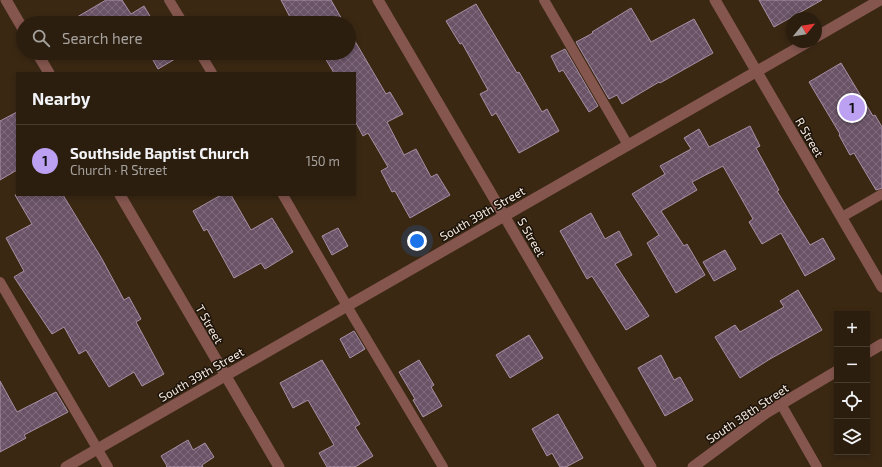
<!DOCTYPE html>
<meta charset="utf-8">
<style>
:root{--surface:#2c1e0e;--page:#342717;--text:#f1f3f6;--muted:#a6a29e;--line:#483c2e;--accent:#bca0f2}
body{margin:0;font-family:"Exo 2",sans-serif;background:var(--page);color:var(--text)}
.controls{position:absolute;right:12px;bottom:12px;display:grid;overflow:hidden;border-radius:0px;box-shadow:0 2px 6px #0003}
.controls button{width:36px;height:36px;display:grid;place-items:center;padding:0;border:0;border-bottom:1px solid var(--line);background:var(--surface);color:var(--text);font:20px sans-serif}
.compass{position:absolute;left:786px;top:12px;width:36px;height:36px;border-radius:50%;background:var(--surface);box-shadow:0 2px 6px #0003;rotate:60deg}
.you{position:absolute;left:417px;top:241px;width:14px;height:14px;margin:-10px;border:3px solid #fff;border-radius:50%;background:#1a73e8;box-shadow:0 0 0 6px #1a73e833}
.badge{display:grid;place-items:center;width:26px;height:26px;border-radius:50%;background:var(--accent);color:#111;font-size:13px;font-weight:700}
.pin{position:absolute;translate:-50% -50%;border:2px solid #fff;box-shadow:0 1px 4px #0006}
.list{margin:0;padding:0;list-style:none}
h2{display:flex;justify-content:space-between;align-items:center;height:52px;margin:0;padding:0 16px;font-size:17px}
h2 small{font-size:13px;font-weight:400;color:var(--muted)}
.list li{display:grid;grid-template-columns:26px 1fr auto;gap:12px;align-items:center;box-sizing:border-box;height:72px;padding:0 16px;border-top:1px solid var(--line)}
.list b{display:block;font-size:15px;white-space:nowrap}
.list p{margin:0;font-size:13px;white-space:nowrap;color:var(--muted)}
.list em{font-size:13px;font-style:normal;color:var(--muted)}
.icon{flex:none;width:22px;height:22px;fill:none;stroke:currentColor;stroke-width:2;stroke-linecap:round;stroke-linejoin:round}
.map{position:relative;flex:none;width:882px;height:467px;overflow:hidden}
.search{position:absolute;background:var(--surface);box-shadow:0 2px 6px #0003;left:16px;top:16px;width:340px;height:44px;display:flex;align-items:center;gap:10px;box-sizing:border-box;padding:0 14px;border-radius:22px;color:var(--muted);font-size:15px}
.panel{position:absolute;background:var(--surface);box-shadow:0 2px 6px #0003;left:16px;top:72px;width:340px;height:124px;border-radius:0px}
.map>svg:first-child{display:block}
.building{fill:url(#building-cross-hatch);stroke:#a990a6}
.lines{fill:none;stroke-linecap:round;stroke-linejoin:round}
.service{stroke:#84564e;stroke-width:10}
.minor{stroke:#84564e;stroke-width:11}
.labels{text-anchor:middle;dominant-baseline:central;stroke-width:3;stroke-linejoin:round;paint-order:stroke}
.street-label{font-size:12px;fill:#f8ebdf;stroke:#1b120a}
</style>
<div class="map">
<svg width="882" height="467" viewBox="0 0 882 467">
<defs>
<pattern id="building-cross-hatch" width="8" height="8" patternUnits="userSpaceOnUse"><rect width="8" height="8" fill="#6a5367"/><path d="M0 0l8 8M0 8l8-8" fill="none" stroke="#806c7c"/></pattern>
</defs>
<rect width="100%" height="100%" fill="#3a2813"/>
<!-- building -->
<g class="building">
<path d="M106,0H122L131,14L144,6L154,23H67Z"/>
<path d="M281,0H331L344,23H296L293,18L291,19Z"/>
<path d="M759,0H822L774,27Z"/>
<path d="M476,4L517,73L519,72L542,112L547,109L559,131L519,153L496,113L492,116L480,94L488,90L462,43L460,44L446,21Z"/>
<path d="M631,8L651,42L694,19L713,53L660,83L659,82L622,104L617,95L609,99L576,42L593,33L592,32Z"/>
<path d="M349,31L386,94L390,92L403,114L387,122L404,155L416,149L431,177L437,174L450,195L410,218L395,191L392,192L381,171L388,167L368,133L363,136L355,121V73H334L322,53H349Z"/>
<path d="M565,49L598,106L589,112L563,70L559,72L551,56Z"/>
<path d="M149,53H171L175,59L158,69Z"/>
<path d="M841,63L873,116L875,115L882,127V188L876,190L854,153L850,155L839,135L840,134L809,82Z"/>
<path d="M17,112V170L0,180V121Z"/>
<path d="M750,126L760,146L756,148L779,190L777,191L810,245L823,238L835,259L805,276L781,233L762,244L749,222L753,219L723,166L692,182L697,190L661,211L684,246L687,244L705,275L676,293L647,243L659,235L632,194L665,174L660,166L691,149L684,138L699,129L709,147Z"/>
<path d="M15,195H63L102,259L124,300L129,297L141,319L136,322L164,374L142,386L134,372L109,387L86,350L79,354L64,327L52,334L14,277L24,271L6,238L32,224Z"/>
<path d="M221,195H231L251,230L272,218L293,252L265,269L261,263L234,278L207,229L204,231L193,211Z"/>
<path d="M591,213L605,239L619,231L632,255L615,264L649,316L626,330L592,276L587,279L560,231Z"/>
<path d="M338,228L348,246L332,255L322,236Z"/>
<path d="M725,250L736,269L714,281L703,262Z"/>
<path d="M798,290L822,330L770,359L740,378L715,337L735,325L740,332L784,307L780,301Z"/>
<path d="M354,331L365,349L350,358L340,339Z"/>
<path d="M529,335L543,358L510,378L496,355Z"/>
<path d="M661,355L674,380L680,377L693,400L665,416L638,368Z"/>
<path d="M322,360L360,424L355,427L373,456L355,467H327L319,453L334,445L308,400L293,408L280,383Z"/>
<path d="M419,360L434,385L431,387L442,406L423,417L413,400L415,399L399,372Z"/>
<path d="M0,381L17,412L56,392L68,412L24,435L26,438L0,452Z"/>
<path d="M558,414L583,458L566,467H560L552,453L547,456L532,429Z"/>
<path d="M188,440L193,450L205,443L214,457L202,465L203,467H166L167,466L161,456Z"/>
</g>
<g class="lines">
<!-- service -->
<g class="service">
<path d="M169,0L183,23"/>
<path d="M544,0L628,145"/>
<path d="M200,53L212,73"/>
<path d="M283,195L354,318L443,467"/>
<path d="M842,217L882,194"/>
<path d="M0,282L108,467"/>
<path d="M781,404L817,467"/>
</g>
<!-- minor -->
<g class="minor">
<path d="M6,0L23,29"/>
<path d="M378,0L651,467"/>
<path d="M715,0L882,287"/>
<path d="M816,37L880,0"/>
<path d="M37,53L49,73"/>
<path d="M120,195L279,467"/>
<path d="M867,353L882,344"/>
<path d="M66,467L808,42"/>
<path d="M693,467L766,413L837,371"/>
</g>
</g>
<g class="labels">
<!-- street labels -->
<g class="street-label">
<text transform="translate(810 137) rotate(60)">R Street</text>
<text transform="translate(482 213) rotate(-30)">South 39th Street</text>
<text transform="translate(532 237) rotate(60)">S Street</text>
<text transform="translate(210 324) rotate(60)">T Street</text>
<text transform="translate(201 374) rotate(-30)">South 39th Street</text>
<text transform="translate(747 413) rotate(-34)">South 38th Street</text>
</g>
</g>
</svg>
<div class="controls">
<button>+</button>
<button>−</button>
<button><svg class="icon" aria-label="locate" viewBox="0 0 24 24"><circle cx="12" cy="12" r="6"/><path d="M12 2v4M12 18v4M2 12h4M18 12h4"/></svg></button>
<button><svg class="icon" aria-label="layers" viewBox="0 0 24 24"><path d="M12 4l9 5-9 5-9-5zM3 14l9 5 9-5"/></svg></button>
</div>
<svg class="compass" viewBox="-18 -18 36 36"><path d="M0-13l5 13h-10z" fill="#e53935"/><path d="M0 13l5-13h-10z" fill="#a6a29e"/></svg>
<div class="you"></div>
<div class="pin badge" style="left:852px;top:108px">1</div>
<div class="search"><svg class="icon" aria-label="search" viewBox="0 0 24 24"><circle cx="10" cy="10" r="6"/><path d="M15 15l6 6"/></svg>Search here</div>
<section class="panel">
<h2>Nearby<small></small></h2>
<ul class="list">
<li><span class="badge">1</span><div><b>Southside Baptist Church</b><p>Church · R Street</p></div><em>150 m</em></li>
</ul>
</section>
</div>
